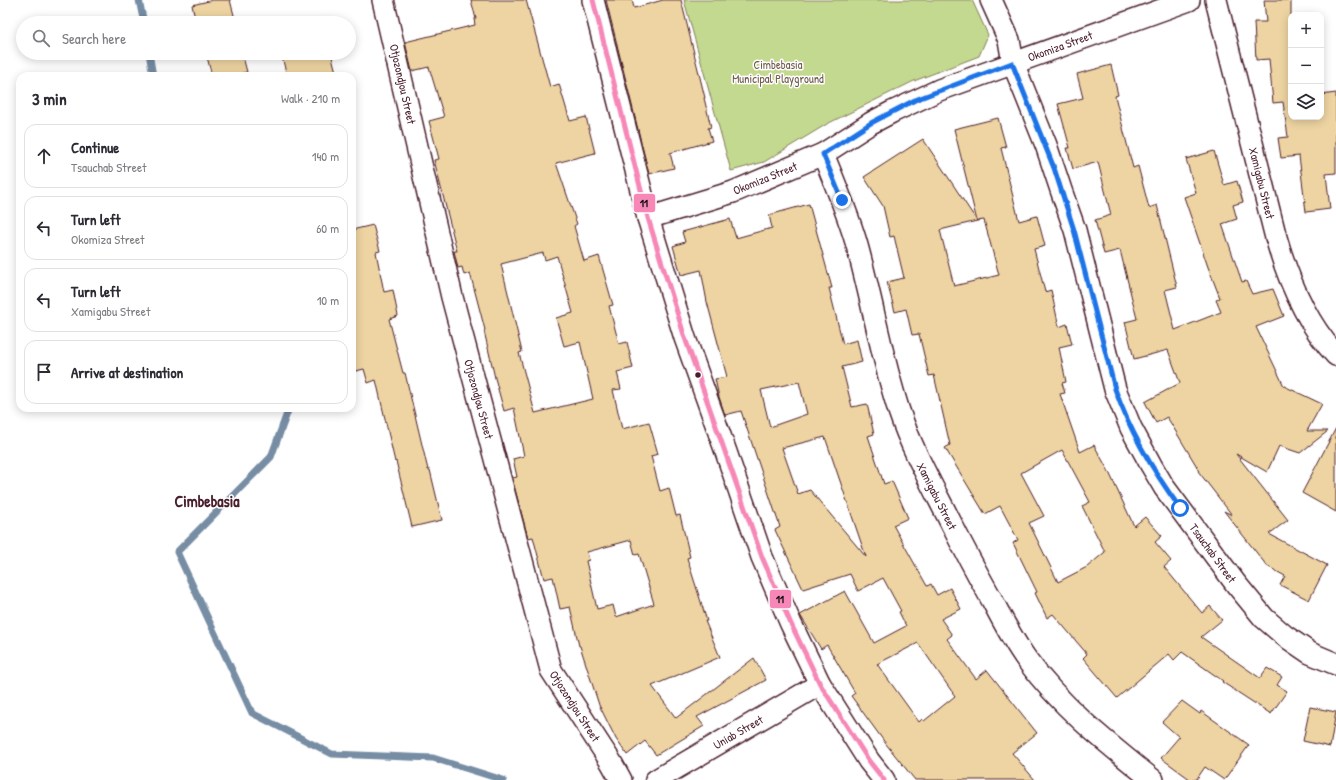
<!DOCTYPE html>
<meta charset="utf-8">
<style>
:root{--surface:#fff;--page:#f2f2f3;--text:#2b2b33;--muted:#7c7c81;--line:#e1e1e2}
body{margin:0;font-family:"Patrick Hand",sans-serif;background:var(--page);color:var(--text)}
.controls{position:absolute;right:12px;top:12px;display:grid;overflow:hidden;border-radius:8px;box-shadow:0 2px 10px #0003}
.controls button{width:36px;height:36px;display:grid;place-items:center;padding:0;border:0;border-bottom:1px solid var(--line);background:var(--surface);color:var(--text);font:20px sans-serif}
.stop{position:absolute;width:12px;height:12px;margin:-9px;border:3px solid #1a73e8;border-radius:50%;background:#fff}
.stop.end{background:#1a73e8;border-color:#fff;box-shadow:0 1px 4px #0008}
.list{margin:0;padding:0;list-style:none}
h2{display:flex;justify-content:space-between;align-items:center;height:52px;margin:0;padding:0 16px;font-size:17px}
h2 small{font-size:13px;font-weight:400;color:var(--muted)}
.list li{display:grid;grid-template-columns:26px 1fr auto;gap:12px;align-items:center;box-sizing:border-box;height:64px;margin:0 8px 8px;padding:0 8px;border:1px solid var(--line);border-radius:12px}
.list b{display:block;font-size:15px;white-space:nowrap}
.list p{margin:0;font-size:13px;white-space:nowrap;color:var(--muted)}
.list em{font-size:13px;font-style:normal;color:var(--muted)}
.icon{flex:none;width:22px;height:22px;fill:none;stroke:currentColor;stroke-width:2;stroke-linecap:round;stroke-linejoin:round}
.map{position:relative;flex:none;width:1336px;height:780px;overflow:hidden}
.search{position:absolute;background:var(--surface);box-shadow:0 2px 10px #0003;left:16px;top:16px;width:340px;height:44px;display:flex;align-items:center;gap:10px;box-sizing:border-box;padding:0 14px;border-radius:22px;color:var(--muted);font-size:15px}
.panel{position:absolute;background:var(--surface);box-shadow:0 2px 10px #0003;left:16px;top:72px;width:340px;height:340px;border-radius:12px}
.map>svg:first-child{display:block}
.green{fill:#c3d98f;stroke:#867c5d}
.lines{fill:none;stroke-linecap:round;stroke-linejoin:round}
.stream{stroke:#768da4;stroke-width:7}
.building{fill:#edd4a2;stroke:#4a1f2b;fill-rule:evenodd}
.minor-casing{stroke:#4a1f2b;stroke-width:24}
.minor{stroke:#fff;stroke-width:21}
.bus-1-casing{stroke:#fff;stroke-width:8}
.bus-1{stroke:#f687b7;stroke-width:5}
.route{stroke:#1a73e8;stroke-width:5}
.bus-dot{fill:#4a1f2b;stroke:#fff;stroke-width:1.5}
.labels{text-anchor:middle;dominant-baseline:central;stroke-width:3;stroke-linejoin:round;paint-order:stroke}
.street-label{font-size:12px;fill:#4a1f2b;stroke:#fff}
.park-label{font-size:12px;fill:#6e5749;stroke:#fff}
.district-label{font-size:16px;font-weight:bold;fill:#4a1f2b;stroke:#fff}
.line-badge{stroke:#fff;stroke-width:1.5}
.pale-badge-label{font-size:11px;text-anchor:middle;font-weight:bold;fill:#111}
</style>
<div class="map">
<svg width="1336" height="780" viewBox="0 0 1336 780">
<rect width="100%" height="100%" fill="#fff"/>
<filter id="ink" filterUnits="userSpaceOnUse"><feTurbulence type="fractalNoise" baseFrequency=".025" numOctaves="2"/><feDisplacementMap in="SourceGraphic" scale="8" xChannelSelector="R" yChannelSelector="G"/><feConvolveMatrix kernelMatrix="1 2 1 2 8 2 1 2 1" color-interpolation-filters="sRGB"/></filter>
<g filter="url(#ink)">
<!-- green -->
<path class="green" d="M684,0H972L988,35L979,56L914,81L827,124L764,162L731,171Z"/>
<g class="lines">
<!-- stream -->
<g class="stream">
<path d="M139,0L144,23"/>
<path d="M149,53L153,76"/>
<path d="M289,408L271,457L177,552L252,713L332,754L433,758L503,780"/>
</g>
</g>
<!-- building -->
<g class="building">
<path d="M213,0H230L235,19L221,23H196L192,5Z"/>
<path d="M471,0H526L550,87L559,84L570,121L586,117L595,153L556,163L577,224L574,226L584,261L599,256L613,305L609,306L619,344L627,342L633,368L617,372L621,389L613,390L622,429L649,422L658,454L651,456L660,491L669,488L676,516L680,515L690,557L687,558L707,621H705L720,657L652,686L676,718L754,658L766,680L697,717L704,726L656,755L645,741L627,755L616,739L599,705L580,646H579L570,607L560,609L553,577L544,579L533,537L528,538L512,478L517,477L513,459L524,456L514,408L504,411L495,378L484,331L485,330L470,273L464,275L462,267L458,268L454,251H457L434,160L439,159L429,121L444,117L429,67L412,71L405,42L475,25L474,19H476ZM543,253L545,260L557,256L573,313L556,318L564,346L580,342L593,399L535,413L519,353L522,352L501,264ZM631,540L635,555L639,554L654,604L616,617L613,605L597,609L586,561L589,560L587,552Z"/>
<path d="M606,0H632L634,8L663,0H681L705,98H704L711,127L708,128L712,141L670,153L674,168L649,174Z"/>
<path d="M1264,0H1291V117H1321V95L1336,93V173L1326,174L1330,209L1306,212L1299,156L1281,158L1278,138L1288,137L1283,102L1273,103L1269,59L1256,60L1254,22H1266Z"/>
<path d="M206,53H242L247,72L232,76H212Z"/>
<path d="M281,53H331L337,76H287Z"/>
<path d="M1111,65L1118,95L1115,96L1133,168L1138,166L1149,208L1157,205L1177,287L1165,290L1175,330L1221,312L1216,300L1220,298L1208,267L1184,197L1196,193L1186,159L1214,151L1224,185L1237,181L1243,202L1233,205L1237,219L1222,224L1242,282L1246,281L1252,294L1273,289L1284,316L1256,327L1284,386L1322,404L1307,431H1328L1300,453L1279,446L1267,472L1236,454L1288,520L1269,534L1327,565L1309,600L1280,585L1285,576L1267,566L1224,511L1232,515L1198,471L1199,470L1167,417L1156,423L1145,402L1180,383L1168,350L1134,359L1125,322L1137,319L1120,250L1104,254L1095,220L1111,215L1098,162L1073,169L1067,148H1070L1058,104L1083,98L1077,74Z"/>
<path d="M998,118L1006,147L1001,148L1019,221L1037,216L1045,246L1034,249L1045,292L1051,290L1059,327L1067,324L1072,344L1059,347L1066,382L1062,383L1065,393L1060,394L1080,452L1094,445L1108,470L1134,526L1145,517L1162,536L1155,542L1171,561L1164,567L1202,613L1210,606L1222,620L1201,637L1260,678L1267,668L1282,677L1277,685L1287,691L1271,714L1222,682L1223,681L1182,652L1174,660L1169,654L1117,698L1083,658L1087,654L1053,614L1047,618L1035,593L1037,592L1013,543L1018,540L1000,506L985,514L945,448L950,445L934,375L929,376L919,334L912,335L906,309L895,312L887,282L904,278L894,236L890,237L883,206L864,177L923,139L977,221L940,230L954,286L999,275L984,220L977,221L954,129ZM1062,450L1090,502L1082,506L1105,552L1087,567L1058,582L1029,523L1044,516L1021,473Z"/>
<path d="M809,204L832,288H829L843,344L857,340L862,362L842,367L852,407L867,404L874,434L868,436L884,484L892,481L908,518L893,525L927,586L931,584L937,595L950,588L961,609L941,619L952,635L947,639L976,679L987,670L1037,733L1012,753L1035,780H915L886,744L851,696L855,693L827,645L821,649L800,615L845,591L874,643L906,626L899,612L901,611L883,578L858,591L850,574L803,589L775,530L780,527L741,411L725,415L719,397L715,379L727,377L707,302L701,270L681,275L673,246L685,242L682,232L730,219L736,238L772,228L769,215ZM799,382L807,414L770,427L761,390ZM825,437L866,557L810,490L798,494L782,448ZM918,643L955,696L924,721L922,719L919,722L877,664Z"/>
<path d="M373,225L380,251L376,252L384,292L393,290L398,316L389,319L403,373H405L428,470H430L442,520L412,527L396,461L395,462L376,380L368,383L364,369L352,372V230Z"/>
<path d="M1336,428V512L1302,493Z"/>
<path d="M1182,701L1200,714L1201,711L1249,745L1224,780L1205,767L1196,780H1191L1161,758L1179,737L1162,722Z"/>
<path d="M1310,707L1336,712L1330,747L1303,741Z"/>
</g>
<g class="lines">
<defs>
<g id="minor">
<path d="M383,0L452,297L551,670L611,762L621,780"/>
<path d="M593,0L648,218L685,338L726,452L762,557L791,624L820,684L869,761L884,780"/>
<path d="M991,0L1009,40L1013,63L1046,145L1061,190L1075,230L1115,389L1131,428L1151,465L1164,487L1236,584L1264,618L1285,636L1310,653L1336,664"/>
<path d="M1216,0L1275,234C1287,277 1305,322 1336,355"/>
<path d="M823,154C835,183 847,212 856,242C872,298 881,356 899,411C912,450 933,487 951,523C964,549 978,575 992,600C1003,621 1013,641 1027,660C1062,708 1107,743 1153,780"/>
<path d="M648,218L733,192L823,154L871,123L892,112L939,90L1189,0"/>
<path d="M656,780L820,684"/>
</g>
</defs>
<!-- minor casing -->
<use href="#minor" class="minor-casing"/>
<!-- minor -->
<use href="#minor" class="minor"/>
<defs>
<path id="bus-1" d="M593,0L648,218L685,338L762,557L791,624L820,684L869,761L884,780"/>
</defs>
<!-- bus-1 casing -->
<use href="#bus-1" class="bus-1-casing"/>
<!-- bus-1 -->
<use href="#bus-1" class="bus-1"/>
</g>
</g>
<g class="lines" filter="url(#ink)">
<!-- route -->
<path class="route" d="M842,200L823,154L871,123L915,100L1012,63L1054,168L1074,230L1115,389C1130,432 1153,471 1180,508"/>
</g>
<!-- markers -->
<circle class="bus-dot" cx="698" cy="375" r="3.5"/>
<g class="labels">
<!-- street labels -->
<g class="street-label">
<text transform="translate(1060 46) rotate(-20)">Okomiza Street</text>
<text transform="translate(403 84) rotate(77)">Otjozondjou Street</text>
<text transform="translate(765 178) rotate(-22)">Okomiza Street</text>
<text transform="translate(1262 183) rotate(76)">Xamigabu Street</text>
<text transform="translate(479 399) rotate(75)">Otjozondjou Street</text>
<text transform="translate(937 496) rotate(63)">Xamigabu Street</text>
<text transform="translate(1213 553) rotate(54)">Tsauchab Street</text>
<text transform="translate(575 706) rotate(57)">Otjozondjou Street</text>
<text transform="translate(738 732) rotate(-30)">Uniab Street</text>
</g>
<!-- park labels -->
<g class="park-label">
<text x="778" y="64">Cimbebasia<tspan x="778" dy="14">Municipal Playground</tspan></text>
</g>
<!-- district labels -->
<g class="district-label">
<text x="207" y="501">Cimbebasia</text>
</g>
</g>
<g class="line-badge">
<rect x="633" y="193" width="23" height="20" rx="4" fill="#f687b7"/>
<rect x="769" y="589" width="23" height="20" rx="4" fill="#f687b7"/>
</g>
<g class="pale-badge-label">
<text x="644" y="207">11</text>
<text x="780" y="603">11</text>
</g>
</svg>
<div class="controls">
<button>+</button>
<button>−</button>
<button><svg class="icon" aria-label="layers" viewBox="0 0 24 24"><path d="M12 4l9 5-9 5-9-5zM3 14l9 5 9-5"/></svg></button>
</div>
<div class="stop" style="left:1180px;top:508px"></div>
<div class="stop end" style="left:842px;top:200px"></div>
<div class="search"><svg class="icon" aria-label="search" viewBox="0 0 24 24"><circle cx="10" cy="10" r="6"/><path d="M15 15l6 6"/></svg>Search here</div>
<section class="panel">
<h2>3 min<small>Walk · 210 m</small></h2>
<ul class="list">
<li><svg class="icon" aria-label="ahead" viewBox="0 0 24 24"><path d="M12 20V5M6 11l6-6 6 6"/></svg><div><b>Continue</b><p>Tsauchab Street</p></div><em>140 m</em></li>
<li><svg class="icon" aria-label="left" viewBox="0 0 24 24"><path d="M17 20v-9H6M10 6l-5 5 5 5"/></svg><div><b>Turn left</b><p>Okomiza Street</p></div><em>60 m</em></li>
<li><svg class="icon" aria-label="left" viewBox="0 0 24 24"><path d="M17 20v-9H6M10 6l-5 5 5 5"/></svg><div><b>Turn left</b><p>Xamigabu Street</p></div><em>10 m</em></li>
<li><svg class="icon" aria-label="arrive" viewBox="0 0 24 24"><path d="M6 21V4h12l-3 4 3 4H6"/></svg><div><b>Arrive at destination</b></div></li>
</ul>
</section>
</div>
